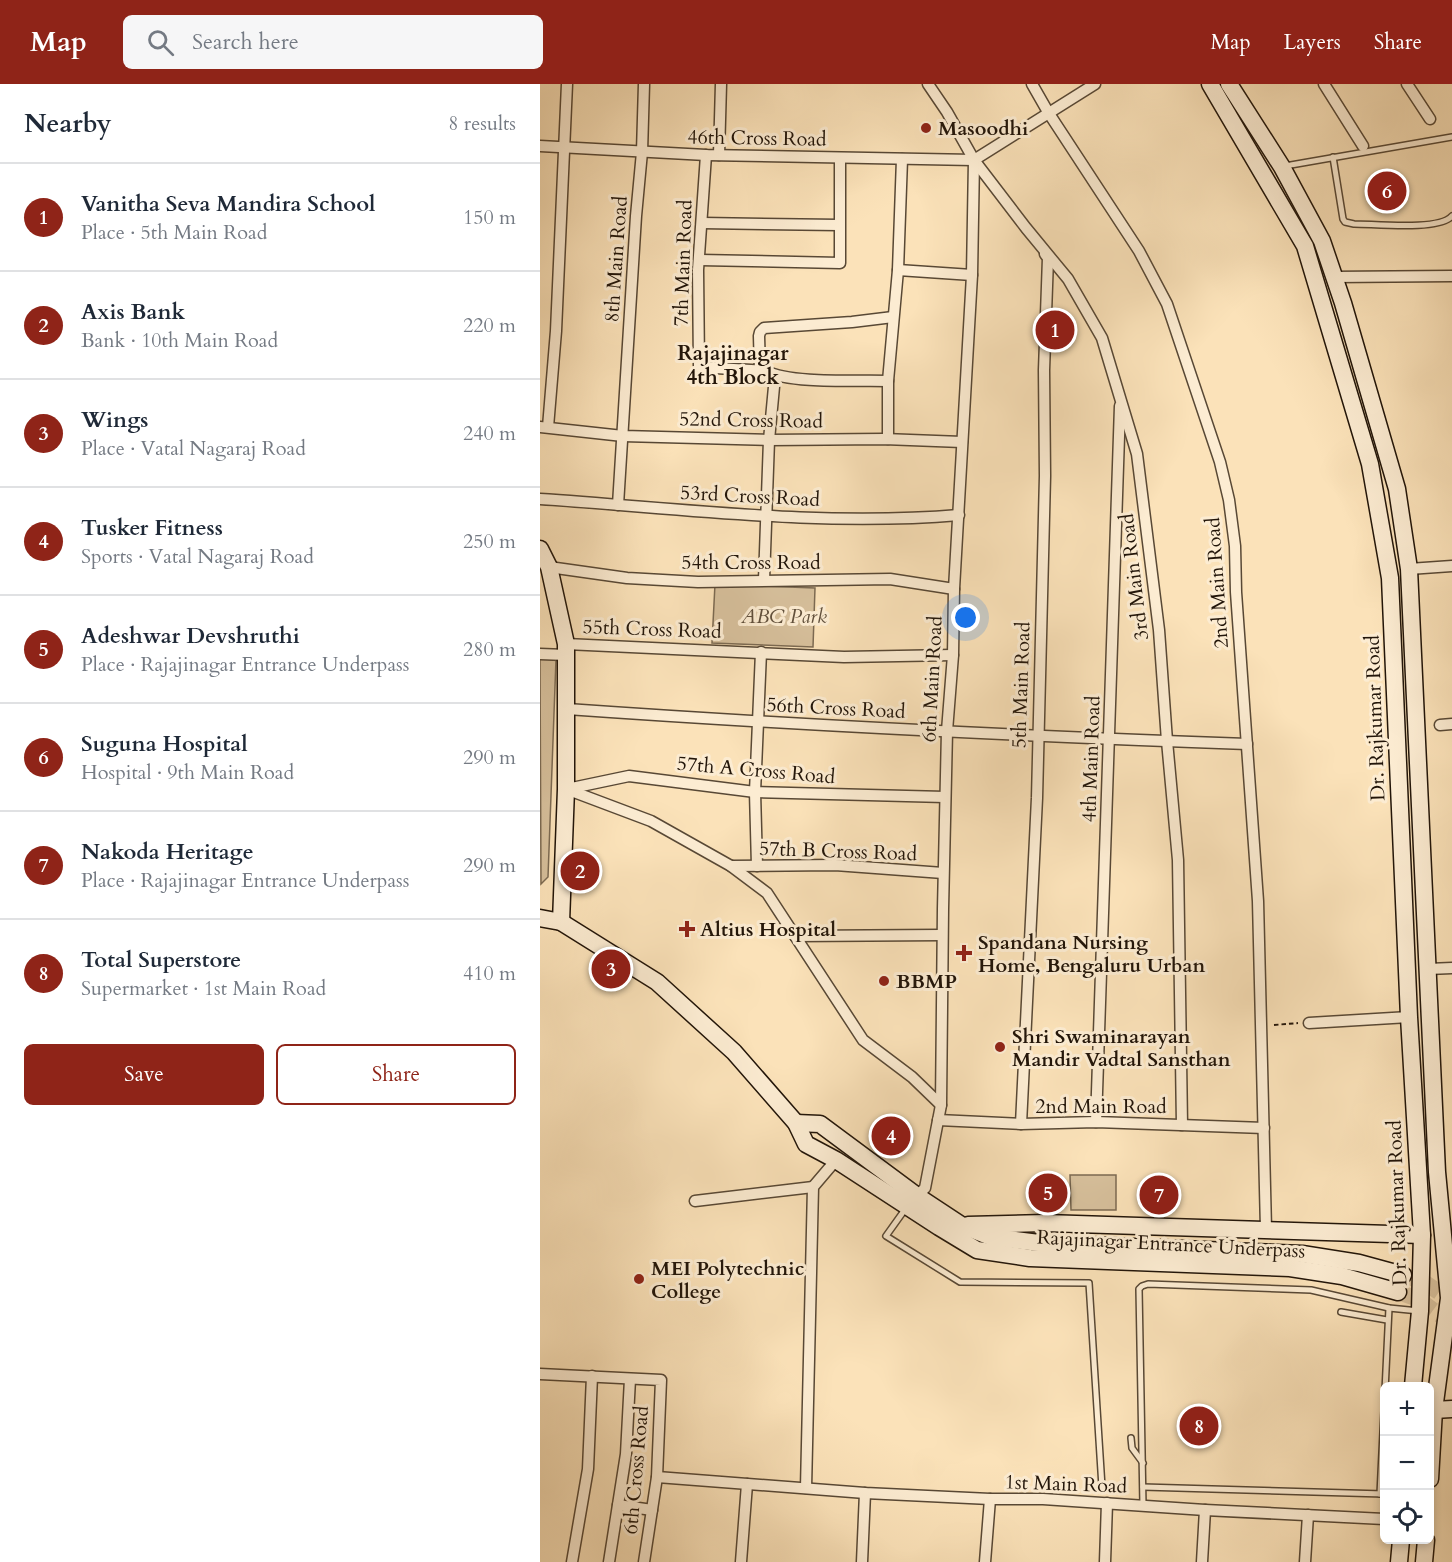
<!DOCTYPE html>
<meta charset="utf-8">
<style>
:root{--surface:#fff;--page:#f6f6f7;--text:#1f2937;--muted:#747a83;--line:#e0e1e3;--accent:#8f2418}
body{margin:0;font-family:Cardo,serif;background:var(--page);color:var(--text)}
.controls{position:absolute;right:18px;bottom:18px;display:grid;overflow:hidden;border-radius:9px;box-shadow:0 3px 9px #0003}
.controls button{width:54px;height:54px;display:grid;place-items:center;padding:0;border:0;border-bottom:2px solid var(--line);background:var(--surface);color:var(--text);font:30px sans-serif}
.you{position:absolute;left:426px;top:534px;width:21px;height:21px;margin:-15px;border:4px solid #fff;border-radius:50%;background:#1a73e8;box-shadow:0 0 0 9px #1a73e833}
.badge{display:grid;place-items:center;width:39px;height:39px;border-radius:50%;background:var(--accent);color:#fff;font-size:20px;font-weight:700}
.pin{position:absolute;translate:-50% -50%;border:3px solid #fff;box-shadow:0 2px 6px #0006}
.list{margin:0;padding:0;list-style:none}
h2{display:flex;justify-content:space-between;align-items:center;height:78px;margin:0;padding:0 24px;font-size:26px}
h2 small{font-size:20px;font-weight:400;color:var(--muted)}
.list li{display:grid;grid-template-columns:39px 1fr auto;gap:18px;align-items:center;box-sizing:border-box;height:108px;padding:0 24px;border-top:2px solid var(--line)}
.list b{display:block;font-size:22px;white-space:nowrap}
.list p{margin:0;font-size:20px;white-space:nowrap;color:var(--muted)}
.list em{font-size:20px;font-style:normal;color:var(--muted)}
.actions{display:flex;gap:12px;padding:18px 24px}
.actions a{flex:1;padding:14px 0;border:2px solid var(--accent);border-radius:9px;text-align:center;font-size:21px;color:var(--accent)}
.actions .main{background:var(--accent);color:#fff}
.icon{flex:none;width:33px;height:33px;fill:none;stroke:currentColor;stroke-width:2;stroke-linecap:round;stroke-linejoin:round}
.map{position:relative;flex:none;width:912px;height:1478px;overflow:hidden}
header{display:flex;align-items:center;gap:36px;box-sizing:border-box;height:84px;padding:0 30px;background:var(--accent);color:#fff}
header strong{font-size:28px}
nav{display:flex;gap:33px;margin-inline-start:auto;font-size:21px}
.search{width:420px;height:54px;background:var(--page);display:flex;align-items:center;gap:15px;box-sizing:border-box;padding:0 21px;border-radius:9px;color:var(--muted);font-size:22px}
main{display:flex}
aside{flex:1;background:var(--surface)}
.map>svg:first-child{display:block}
.green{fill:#d6bf9b;stroke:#7c6a52;stroke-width:1.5}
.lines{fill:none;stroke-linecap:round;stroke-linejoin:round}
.secondary-tunnel{stroke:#dac39f;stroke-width:16;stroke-dasharray:16 8;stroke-linecap:butt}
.lane-casing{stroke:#584835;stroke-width:8}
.street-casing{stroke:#584835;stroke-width:13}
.secondary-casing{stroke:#221509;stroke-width:19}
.path{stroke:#221509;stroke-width:2;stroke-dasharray:4.5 3;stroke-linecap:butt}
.lane{stroke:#fcecd2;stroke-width:5}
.street{stroke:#fcecd2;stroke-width:10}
.secondary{stroke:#fcecd2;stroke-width:16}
.poi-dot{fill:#8f2418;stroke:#fcecd2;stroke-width:2}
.labels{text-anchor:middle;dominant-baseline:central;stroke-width:6;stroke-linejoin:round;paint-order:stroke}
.poi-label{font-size:20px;font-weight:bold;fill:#221509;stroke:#fcecd2;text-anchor:start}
.street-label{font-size:20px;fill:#221509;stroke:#fcecd2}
.park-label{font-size:20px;font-style:italic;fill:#61503c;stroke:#fcecd2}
.neighbourhood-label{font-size:21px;font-weight:bold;fill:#221509;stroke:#fcecd2}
</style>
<header>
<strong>Map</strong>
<div class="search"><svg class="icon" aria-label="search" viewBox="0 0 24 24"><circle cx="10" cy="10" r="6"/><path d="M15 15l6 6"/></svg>Search here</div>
<nav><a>Map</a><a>Layers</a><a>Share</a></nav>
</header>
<main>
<aside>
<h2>Nearby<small>8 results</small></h2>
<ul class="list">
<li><span class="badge">1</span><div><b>Vanitha Seva Mandira School</b><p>Place · 5th Main Road</p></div><em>150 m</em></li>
<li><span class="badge">2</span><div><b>Axis Bank</b><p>Bank · 10th Main Road</p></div><em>220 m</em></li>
<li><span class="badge">3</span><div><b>Wings</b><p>Place · Vatal Nagaraj Road</p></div><em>240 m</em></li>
<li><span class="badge">4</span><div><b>Tusker Fitness</b><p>Sports · Vatal Nagaraj Road</p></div><em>250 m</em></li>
<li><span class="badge">5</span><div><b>Adeshwar Devshruthi</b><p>Place · Rajajinagar Entrance Underpass</p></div><em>280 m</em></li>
<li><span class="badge">6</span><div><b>Suguna Hospital</b><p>Hospital · 9th Main Road</p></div><em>290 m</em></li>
<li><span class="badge">7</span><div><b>Nakoda Heritage</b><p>Place · Rajajinagar Entrance Underpass</p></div><em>290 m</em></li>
<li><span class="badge">8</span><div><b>Total Superstore</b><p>Supermarket · 1st Main Road</p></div><em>410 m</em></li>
</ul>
<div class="actions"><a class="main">Save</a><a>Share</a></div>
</aside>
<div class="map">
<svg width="912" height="1478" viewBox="0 0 912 1478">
<rect width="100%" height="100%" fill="#fbe2b9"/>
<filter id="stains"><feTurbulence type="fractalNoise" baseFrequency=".00333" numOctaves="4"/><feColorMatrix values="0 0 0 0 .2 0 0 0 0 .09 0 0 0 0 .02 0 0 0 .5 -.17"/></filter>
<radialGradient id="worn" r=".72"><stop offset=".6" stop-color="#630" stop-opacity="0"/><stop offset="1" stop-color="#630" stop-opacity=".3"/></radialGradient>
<!-- green -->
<g class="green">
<path d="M175,500L275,504L273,563L172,559Z"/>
<path d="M0,575H16L8,793L1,800Z"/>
<path d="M530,1091H576V1126H531Z"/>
</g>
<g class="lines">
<!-- secondary-tunnel -->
<g class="secondary-tunnel">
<path d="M863,1191L884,1198L912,1217"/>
<path d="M858,1208L878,1215L912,1240"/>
</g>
<defs>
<g id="lane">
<path d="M793,73L803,135L805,138L814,140C835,140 899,147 912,132"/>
<path d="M745,82L912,53"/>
<path d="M366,1124L346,1152L420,1198L549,1199L562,1403"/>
<path d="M801,1228L847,1236"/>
<path d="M591,1354L592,1364L603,1379"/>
<path d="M603,1403L844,1410"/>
<path d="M840,1410L849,1224"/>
<path d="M603,1422L599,1205L602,1202L608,1200L771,1206L849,1224L879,1227"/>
</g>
<g id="street">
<path d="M388,0L407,28L434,76L486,144L528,195L562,254L597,370L619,546L627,657L638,776L642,1041"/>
<path d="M492,0L508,28L599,167L627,220L680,378L689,416L695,462L696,508L718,817L726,1145"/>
<path d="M784,0L823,62"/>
<path d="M867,0L890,35"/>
<path d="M0,62L166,71L434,76"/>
<path d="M166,71L158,186L159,283L226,287C250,300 319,296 348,297"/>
<path d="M179,71L181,0"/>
<path d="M434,76L555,0"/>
<path d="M162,139L299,141"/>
<path d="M160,176L300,179V74"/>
<path d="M358,186L432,191"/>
<path d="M793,193L912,192"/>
<path d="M220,287L219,252L220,248L224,244L312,238L353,233"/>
<path d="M0,343L83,352L229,356L344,355L422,358"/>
<path d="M8,343L16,247L27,0"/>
<path d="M348,355V297L358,186L362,75"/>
<path d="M0,415C139,424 279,443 419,431"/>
<path d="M78,421L96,132L102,68L104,0"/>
<path d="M9,483L87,494L158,498L350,495L414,505"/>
<path d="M869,485L912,482"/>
<path d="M224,496L229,356L235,292"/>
<path d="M26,560L304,573L413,571"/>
<path d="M0,570L26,571"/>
<path d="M27,625C253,641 480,652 707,660"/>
<path d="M900,641L912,640"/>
<path d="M26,705L111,737L191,782L227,809L323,956L372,993L401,1021"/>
<path d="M27,705L89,692L215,708L405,713"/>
<path d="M191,782L295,781L403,789"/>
<path d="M217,782L215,708L221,568"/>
<path d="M255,852L402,851"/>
<path d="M888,885L912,884"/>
<path d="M769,939L869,933"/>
<path d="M398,1036L481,1040L556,1038L724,1044"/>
<path d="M556,1038L580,322"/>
<path d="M481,1040L497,714L505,392L504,286L508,174L505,170"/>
<path d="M377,1112L385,1104L401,1021L403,825L407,647L413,571L414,505L432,191L434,76"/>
<path d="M155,1117L273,1103"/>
<path d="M0,1290L121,1296L117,1393L104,1478"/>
<path d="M117,1393L325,1409L450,1415H503L665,1426L844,1435"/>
<path d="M266,1404L273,1103L296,1076"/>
<path d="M78,1421L112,1426"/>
<path d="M32,1478L48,1385L52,1292"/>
<path d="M69,1478L86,1370L90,1295"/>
<path d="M201,1478L207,1400"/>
<path d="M322,1478L325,1409"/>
<path d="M445,1478L450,1415"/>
<path d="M565,1478L567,1419"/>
<path d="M662,1478L665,1426"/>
<path d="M765,1478L768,1431"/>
</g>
<g id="secondary">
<path d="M670,0L765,162L830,380L850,494L869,933L882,1151L880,1227L873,1302"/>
<path d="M689,0L742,83L782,157L803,219L857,405L869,485L897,1088L909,1214L894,1326L890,1395"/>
<path d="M0,465L9,483L26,560V705L21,838"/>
<path d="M0,834L21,838L117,898L194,968L256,1039L266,1060L296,1076L399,1143L437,1166L490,1174L750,1184L802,1192L858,1208"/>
<path d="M256,1039L280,1040L377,1112L421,1141L451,1153L499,1159L762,1170L819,1179L863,1191"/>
<path d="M428,1141L505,1139L882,1151"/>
<path d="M894,1326L912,1325"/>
<path d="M859,1478L861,1456"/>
<path d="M884,1478L886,1456"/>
</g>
</defs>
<!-- lane casing -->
<use href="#lane" class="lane-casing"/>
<!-- street casing -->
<use href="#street" class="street-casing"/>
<!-- secondary casing -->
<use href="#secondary" class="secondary-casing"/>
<!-- path -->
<path class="path" d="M734,941L758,939"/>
<!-- lane -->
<use href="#lane" class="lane"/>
<!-- street -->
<use href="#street" class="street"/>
<!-- secondary -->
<use href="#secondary" class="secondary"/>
</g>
<!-- markers -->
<g class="poi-dot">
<circle cx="386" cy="44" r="6"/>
<path d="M144 836h6v6h6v6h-6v6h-6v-6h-6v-6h6z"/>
<path d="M421 860h6v6h6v6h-6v6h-6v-6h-6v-6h6z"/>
<circle cx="344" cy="897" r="6"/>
<circle cx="460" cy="963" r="6"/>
<circle cx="99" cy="1195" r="6"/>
</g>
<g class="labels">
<!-- poi labels -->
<g class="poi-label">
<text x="398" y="44">Masoodhi</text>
<text x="160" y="845">Altius Hospital</text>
<text x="438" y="858">Spandana Nursing<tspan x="438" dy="23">Home, Bengaluru Urban</tspan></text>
<text x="356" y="897">BBMP</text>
<text x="472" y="952">Shri Swaminarayan<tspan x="472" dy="23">Mandir Vadtal Sansthan</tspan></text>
<text x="111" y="1184">MEI Polytechnic<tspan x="111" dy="23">College</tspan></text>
</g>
<!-- street labels -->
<g class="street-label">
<text transform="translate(217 54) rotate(1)">46th Cross Road</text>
<text transform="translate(76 175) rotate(-86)">8th Main Road</text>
<text transform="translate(143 179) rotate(-88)">7th Main Road</text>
<text transform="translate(211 336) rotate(1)">52nd Cross Road</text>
<text transform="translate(210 412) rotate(3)">53rd Cross Road</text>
<text x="211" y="478">54th Cross Road</text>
<text transform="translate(594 493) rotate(-97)">3rd Main Road</text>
<text transform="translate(677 499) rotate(-94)">2nd Main Road</text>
<text transform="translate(112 545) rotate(2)">55th Cross Road</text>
<text transform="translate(392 595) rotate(-87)">6th Main Road</text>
<text transform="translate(481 601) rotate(-88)">5th Main Road</text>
<text transform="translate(296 624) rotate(3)">56th Cross Road</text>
<text transform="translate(835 634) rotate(-92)">Dr. Rajkumar Road</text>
<text transform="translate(551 675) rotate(-88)">4th Main Road</text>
<text transform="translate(216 686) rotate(5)">57th A Cross Road</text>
<text transform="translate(298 767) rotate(2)">57th B Cross Road</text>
<text x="561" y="1022">2nd Main Road</text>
<text transform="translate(857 1119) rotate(-92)">Dr. Rajkumar Road</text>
<text transform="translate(631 1160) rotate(3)">Rajajinagar Entrance Underpass</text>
<text transform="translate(96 1386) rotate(-85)">6th Cross Road</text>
<text transform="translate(526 1400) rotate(2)">1st Main Road</text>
</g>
<!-- park labels -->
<g class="park-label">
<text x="244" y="532">ABC Park</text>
</g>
<!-- neighbourhood labels -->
<g class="neighbourhood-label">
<text x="193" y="269">Rajajinagar<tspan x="193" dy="24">4th Block</tspan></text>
</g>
</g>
<rect width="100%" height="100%" filter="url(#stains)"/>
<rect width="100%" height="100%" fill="url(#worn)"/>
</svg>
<div class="controls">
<button>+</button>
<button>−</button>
<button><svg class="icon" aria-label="locate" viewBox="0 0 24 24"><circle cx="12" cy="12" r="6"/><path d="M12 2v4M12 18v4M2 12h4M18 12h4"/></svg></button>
</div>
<div class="you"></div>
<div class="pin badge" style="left:515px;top:246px">1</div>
<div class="pin badge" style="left:40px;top:787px">2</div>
<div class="pin badge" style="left:71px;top:885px">3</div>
<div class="pin badge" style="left:351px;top:1052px">4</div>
<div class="pin badge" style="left:508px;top:1109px">5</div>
<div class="pin badge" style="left:847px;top:107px">6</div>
<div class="pin badge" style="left:619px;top:1111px">7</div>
<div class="pin badge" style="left:659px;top:1342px">8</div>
</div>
</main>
